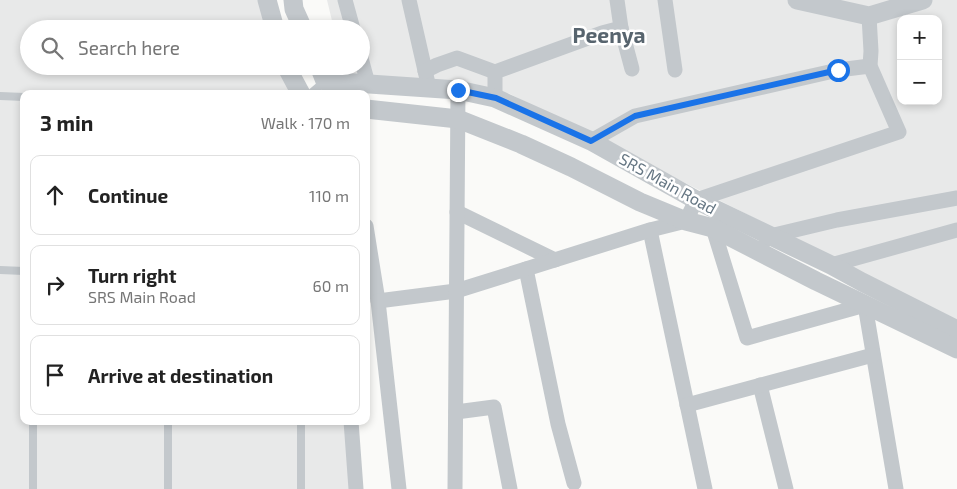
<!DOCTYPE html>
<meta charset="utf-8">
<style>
:root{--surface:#fff;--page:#f2f2f2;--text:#222;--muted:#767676;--line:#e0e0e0}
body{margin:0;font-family:"Exo 2",sans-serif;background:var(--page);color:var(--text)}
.controls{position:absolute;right:15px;top:15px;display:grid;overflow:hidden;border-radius:10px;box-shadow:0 2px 8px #0003}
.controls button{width:45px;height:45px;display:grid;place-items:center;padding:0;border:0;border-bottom:1px solid var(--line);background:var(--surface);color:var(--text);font:25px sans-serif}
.stop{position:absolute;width:15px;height:15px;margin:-11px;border:4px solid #1a73e8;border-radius:50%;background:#fff}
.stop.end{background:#1a73e8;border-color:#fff;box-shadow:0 1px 5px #0008}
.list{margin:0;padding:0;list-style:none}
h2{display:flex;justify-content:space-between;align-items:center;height:65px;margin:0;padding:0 20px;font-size:21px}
h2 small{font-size:16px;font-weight:400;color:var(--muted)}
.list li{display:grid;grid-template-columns:32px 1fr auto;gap:15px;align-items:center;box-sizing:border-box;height:80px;margin:0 10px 10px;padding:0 10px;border:1px solid var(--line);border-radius:10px}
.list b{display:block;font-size:19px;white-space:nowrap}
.list p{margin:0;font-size:16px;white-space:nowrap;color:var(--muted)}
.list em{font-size:16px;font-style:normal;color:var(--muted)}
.icon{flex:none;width:28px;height:28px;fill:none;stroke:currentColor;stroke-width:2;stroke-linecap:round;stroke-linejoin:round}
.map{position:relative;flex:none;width:957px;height:489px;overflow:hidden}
.search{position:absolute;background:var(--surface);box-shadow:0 2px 8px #0003;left:20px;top:20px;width:350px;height:55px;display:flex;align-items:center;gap:12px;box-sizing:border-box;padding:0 18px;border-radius:28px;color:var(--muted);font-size:19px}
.panel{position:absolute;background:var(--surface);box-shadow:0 2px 8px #0003;left:20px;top:90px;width:350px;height:335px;border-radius:10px}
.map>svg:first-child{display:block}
.built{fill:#e8e9e9;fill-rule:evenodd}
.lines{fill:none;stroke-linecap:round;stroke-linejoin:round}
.service{stroke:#c3c8cc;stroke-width:8}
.minor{stroke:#c3c8cc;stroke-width:15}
.tertiary{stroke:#c3c8cc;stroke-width:19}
.route{stroke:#1a73e8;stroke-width:6}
.labels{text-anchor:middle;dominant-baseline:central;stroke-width:5;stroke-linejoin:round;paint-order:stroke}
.street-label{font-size:16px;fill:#657683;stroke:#fff}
.district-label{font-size:21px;font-weight:bold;fill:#57646e;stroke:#fff}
</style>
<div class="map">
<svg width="957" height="489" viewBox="0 0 957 489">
<rect width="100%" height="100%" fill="#fafaf8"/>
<!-- built -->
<g class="built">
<path d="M0,0H264L272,29H29V66H282L291,94H24V421H345L351,489H0Z"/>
<path d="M327,0H957V321L508,93L346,87L342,66H361V29H334ZM901,19H938V101H901Z"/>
</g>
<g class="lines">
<!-- service -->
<g class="service">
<path d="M310,94L325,81"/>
<path d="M0,96L24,97"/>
<path d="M0,270L24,271"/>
<path d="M33,489V421"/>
<path d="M168,489V421"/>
<path d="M301,489V421"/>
</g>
<!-- minor -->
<g class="minor">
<path d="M345,0L353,29"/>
<path d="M409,0L429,88"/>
<path d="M665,0L675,70"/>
<path d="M621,28L632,69"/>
<path d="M361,58L368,84"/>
<path d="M425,71L437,65L457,58L495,72"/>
<path d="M495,98V72L602,33L621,28L617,0"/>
<path d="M591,141L635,116L838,70L870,66"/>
<path d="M457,212L555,260"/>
<path d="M366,226L378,301L399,489"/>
<path d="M713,228L747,338L865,305L896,489"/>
<path d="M650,230L705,489"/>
<path d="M766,240L770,236L837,220L957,198"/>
<path d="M831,265L957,230"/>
<path d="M526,269L558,424L574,483"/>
<path d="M378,301L456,291L650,230L686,221L696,200L899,132L870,66L871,51L869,16"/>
<path d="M760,385L786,489"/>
<path d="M687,405L873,355"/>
<path d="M456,412L494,407L510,489"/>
<path d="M351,421L356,489"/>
<path d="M455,489L458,90"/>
</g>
<!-- tertiary -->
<g class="tertiary">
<path d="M267,0L275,29"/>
<path d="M293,0L294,9L303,29"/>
<path d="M797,0L869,16L923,0"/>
<path d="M286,66L301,94"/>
<path d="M319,66L325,81L458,90L495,98L591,141L696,200L831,265L862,282L957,330"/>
<path d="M366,109L458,119L521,144L571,167L640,202L686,221L713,228L816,281L957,349"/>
</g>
</g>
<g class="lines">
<!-- route -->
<path class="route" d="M458,90L496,98L591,141L635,116L838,70"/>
</g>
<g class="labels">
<!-- street labels -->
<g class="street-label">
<text transform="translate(668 183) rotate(29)">SRS Main Road</text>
</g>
<!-- district labels -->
<g class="district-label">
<text x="609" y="34">Peenya</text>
</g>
</g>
</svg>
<div class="controls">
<button>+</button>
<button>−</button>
</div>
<div class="stop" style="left:838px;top:70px"></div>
<div class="stop end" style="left:458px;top:90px"></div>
<div class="search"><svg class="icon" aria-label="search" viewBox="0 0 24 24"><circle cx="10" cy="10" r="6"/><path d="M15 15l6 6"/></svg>Search here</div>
<section class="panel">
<h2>3 min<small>Walk · 170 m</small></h2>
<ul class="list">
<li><svg class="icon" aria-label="ahead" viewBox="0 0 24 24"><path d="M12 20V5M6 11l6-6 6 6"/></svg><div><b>Continue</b></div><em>110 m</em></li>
<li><svg class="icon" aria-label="right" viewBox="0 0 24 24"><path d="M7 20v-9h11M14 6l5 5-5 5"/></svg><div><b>Turn right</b><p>SRS Main Road</p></div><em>60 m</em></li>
<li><svg class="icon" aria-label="arrive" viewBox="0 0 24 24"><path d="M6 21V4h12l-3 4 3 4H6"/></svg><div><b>Arrive at destination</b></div></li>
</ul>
</section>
</div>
